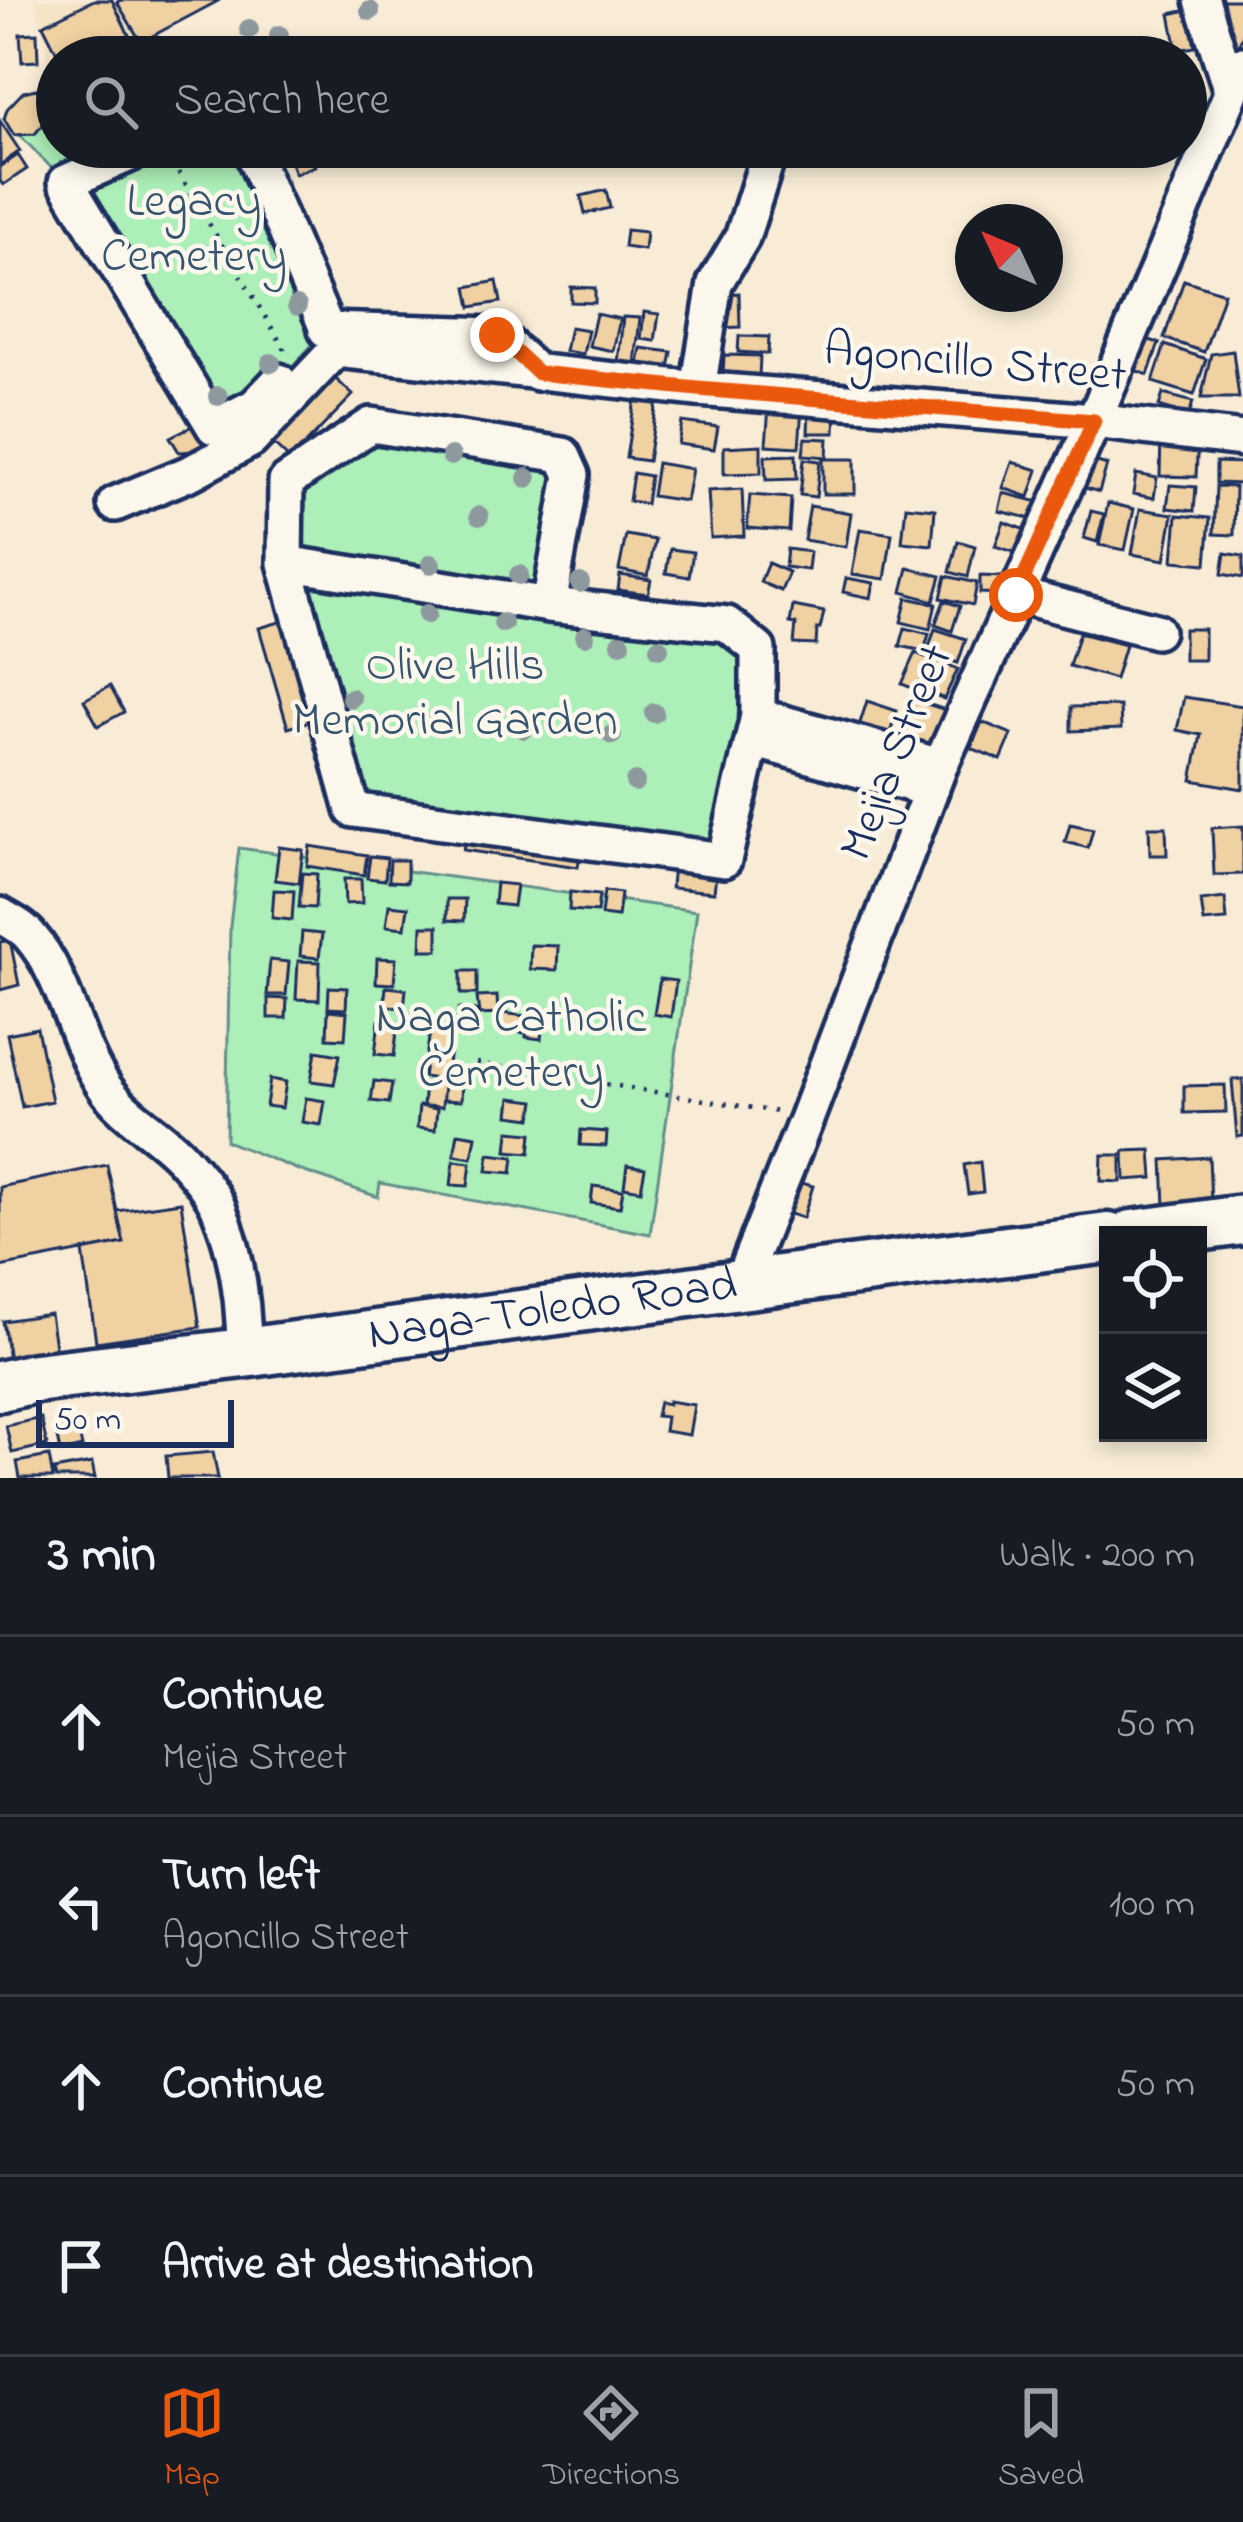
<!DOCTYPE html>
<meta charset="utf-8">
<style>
:root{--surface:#171b24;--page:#242831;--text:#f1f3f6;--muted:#9ea1a6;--line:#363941;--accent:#ea580c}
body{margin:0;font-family:"Indie Flower",sans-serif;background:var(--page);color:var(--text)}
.controls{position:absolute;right:36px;bottom:36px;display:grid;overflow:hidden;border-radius:0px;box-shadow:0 6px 18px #0003}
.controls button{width:108px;height:108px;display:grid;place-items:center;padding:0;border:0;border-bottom:3px solid var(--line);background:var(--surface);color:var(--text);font:60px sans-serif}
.compass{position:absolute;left:955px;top:204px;width:108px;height:108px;border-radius:50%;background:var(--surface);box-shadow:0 6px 18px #0003;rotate:314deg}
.scale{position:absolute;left:36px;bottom:30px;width:198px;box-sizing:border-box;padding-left:12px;border:6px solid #1b2f5e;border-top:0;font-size:33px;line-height:42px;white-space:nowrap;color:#1b2f5e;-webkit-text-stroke:9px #fbf7ec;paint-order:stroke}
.stop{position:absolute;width:36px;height:36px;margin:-27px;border:9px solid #ea580c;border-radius:50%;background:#fff}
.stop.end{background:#ea580c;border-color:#fff;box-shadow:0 3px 12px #0008}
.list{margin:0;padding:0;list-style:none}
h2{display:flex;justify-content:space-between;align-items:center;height:156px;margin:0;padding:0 48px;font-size:51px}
h2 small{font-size:39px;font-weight:400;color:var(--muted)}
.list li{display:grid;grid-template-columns:78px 1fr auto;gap:36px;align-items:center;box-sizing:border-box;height:180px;padding:0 48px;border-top:3px solid var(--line)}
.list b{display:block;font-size:45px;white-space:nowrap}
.list p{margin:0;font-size:39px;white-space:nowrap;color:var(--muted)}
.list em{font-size:39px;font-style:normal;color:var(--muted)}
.icon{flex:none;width:66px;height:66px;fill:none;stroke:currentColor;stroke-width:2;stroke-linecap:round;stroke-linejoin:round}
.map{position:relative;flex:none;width:1243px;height:1478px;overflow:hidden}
.search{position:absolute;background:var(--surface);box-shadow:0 6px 18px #0003;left:36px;right:36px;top:36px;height:132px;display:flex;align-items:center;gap:30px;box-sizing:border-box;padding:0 42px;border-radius:66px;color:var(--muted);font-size:45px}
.sheet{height:876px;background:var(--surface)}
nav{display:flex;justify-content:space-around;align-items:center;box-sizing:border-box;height:168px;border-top:3px solid var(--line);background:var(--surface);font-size:33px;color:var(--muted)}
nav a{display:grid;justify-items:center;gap:6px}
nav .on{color:var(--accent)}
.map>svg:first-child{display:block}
.built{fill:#f6e4c6}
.green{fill:#adefb8;stroke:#648f8b;stroke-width:3}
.building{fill:#f0d1a2;stroke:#1b2f5e;stroke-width:3}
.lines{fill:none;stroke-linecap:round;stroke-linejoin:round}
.minor-casing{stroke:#1b2f5e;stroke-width:42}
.highway-casing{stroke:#1b2f5e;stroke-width:57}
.path{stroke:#1b2f5e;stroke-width:4.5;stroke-dasharray:3 9;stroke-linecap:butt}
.minor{stroke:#fbf7ec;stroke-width:33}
.highway{stroke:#fbf7ec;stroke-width:48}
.tree{fill:#8e999e}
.route{stroke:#ea580c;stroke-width:15}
.labels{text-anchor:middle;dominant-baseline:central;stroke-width:9;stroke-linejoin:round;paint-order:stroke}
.park-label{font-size:48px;fill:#385570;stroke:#fbf7ec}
.street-label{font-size:48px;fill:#1b2f5e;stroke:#fbf7ec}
</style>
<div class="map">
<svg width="1243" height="1478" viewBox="0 0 1243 1478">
<rect width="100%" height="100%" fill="#f8ecd6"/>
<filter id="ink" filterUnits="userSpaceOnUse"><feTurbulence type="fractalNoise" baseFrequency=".00833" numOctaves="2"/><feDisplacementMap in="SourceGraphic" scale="24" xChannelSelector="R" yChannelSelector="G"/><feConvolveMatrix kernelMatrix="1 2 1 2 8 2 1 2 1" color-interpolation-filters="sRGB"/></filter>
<g filter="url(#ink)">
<!-- built -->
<path class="built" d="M36,0H214L97,57H57V76L50,80Z"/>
<!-- green -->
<g class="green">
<path d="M57,76V147H250L327,329L255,406L214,427L68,185L4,119Z"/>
<path d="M371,425L563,455L549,604L727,624L758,649L724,860L353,810L286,482Z"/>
<path d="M239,848L697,911L650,1234L380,1183L378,1197L296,1169L226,1141L230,926Z"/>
</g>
<!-- building -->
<g class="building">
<path d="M94,0H112L129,35L84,57H59L43,25Z"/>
<path d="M121,0H220L141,42L117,2Z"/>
<path d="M1213,0H1243V34L1238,46L1225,48Z"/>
<path d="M1188,10L1195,47L1177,50L1170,14Z"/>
<path d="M37,33L38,61L22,62L20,34Z"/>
<path d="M36,89L49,103L48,118L35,134L14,135L4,119L7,109L23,92Z"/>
<path d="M0,121L20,151L0,165Z"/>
<path d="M309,149L315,166L295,174L289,157Z"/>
<path d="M18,155L27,169L3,185L0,181V167Z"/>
<path d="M606,190L610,208L585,214L581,196Z"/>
<path d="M626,230L646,232L644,250L624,247Z"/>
<path d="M1184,280L1224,293L1204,352L1164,338Z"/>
<path d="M497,281L501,302L471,307L467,287Z"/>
<path d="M571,287L595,288V303L571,302Z"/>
<path d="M739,293L740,327L720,328L719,294Z"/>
<path d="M644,312L659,314L655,341L641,339Z"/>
<path d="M596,314L620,319L613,351L589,346Z"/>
<path d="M623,317L640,318L635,364L618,362Z"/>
<path d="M570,327L588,330L583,354L565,351Z"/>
<path d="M739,336L769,337L768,354L738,352Z"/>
<path d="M1143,338L1159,343L1148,375L1132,369Z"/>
<path d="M1165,345L1206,359L1194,395L1153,382Z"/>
<path d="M641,348L672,352L669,368L638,364Z"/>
<path d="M1233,351L1239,398H1201L1211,354Z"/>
<path d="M724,355L760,356L759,378L723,377Z"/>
<path d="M324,368L353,395L290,460L262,433Z"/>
<path d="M1163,394L1193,402L1189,415L1159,406Z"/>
<path d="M635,399L657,402L648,461L626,458Z"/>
<path d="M769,406L802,408L799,447L766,445Z"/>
<path d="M809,408L836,409L835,433H808Z"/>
<path d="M682,422L718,427L714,449L678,444Z"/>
<path d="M196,424L208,442L196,451L179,452L170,437Z"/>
<path d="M1161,435L1198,436L1196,477L1160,476Z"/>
<path d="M805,438L828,439L827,457L803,455Z"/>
<path d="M761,445V473L724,474V447Z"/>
<path d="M796,455L797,479L766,480L765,456Z"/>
<path d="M804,459L820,461L816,497L800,495Z"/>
<rect x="823" y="459" width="32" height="35"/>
<path d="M1091,460L1107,465L1099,492L1082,487Z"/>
<path d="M1012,462L1038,470L1029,497L1003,488Z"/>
<path d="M1216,462L1243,463V484L1216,483Z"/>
<path d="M657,463L692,469L686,501L652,496Z"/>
<path d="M633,473L650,476L646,504L629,501Z"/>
<path d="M1136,474L1157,478L1154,498L1133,494Z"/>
<path d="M1170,485L1196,487L1194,511L1167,508Z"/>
<path d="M1216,486L1235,487L1234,535L1214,534Z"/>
<path d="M742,489L744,536L711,538L708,491Z"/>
<path d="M1003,493L1043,503L1038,520L999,511Z"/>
<path d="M750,495L791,498L789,531L747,528Z"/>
<path d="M1108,503L1134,509L1125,550L1099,545Z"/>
<path d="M810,506L851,513L846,547L804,540Z"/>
<path d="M906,506L935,509L932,545L902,542Z"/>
<path d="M1140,509L1173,514L1165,560L1132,554Z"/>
<path d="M1091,511L1104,514L1097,542L1084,538Z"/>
<path d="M1177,515L1210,518L1206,564L1173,561Z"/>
<path d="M1004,522L1029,531L1020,554L995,546Z"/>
<path d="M860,529L892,534L885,579L852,574Z"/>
<path d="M626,535L655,540L648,576L619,570Z"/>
<path d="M958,541L975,546L968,577L950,572Z"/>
<path d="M670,549L693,552L689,577L666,573Z"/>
<path d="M787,549L810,552L808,570L785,567Z"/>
<path d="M1225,553L1243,556V578L1222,574Z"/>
<path d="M768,563L789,572L781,591L760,582Z"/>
<path d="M908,568L941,576L934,601L902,592Z"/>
<path d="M620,575L651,580L648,594L618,590Z"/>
<path d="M946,576L977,583L973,605L941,598Z"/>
<path d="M980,576L1004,577L1003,594L980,593Z"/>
<path d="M846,578L874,583L871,598L843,592Z"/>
<path d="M907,598L936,604L930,629L901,622Z"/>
<path d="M944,601L960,606L952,631L935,625Z"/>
<path d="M793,606L824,612L820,629H817L816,645L794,644L796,624L790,623Z"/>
<path d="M290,619L319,718L288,728L259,628Z"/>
<path d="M905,628L929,634L924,651L900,646Z"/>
<path d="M935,629L966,639L958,663L927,653Z"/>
<rect x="1184" y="629" width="20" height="31"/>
<path d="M1079,633L1125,645L1115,679L1069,666Z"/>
<path d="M916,653L931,660L917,690L902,684Z"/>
<path d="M934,659L958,669L944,699L921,689Z"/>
<path d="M110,686L124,712L98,726L84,700Z"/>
<path d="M1184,697L1243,706V789L1192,780L1201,735L1177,730Z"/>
<path d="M911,699L946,710L933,750L899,740Z"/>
<path d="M867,701L897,711L889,736L859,726Z"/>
<path d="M1120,706L1121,729L1071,731V707Z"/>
<path d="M982,722L1012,734L1001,760L971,748Z"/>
<path d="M1070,824L1093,829L1088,848L1065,842Z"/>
<path d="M1243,826V874L1214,875L1212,828Z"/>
<path d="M1149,827H1166L1167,855H1150Z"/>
<path d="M467,830L581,848L578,867L463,850Z"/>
<path d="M310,846L367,855L364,875L307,866Z"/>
<path d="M279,847L303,850L299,883L275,880Z"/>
<path d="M370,856L387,858L385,880L367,878Z"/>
<path d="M390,860H407V882L389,881Z"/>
<path d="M673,861L717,865L714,892L671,888Z"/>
<path d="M302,873L317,874L315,908L299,907Z"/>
<path d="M344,879H361L362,903L345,904Z"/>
<path d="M496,883L516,885L513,906L494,904Z"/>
<path d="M274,890L294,891L292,920L272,918Z"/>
<path d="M604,891L621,893L618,917L601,915Z"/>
<path d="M570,892L599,895L597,912L569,910Z"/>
<path d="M1225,898L1227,920L1204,922L1201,901Z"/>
<path d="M447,899H465L464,921L447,920Z"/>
<path d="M389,905L408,907L405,928L386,926Z"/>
<path d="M422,926H438V950H421Z"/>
<path d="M302,932L322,934L319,958L300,956Z"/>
<path d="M10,940L19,985L0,990V942Z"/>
<path d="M531,945L558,946L557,970L530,969Z"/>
<path d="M377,958L396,959L394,984L376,983Z"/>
<path d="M270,960L289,962L286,995H267Z"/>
<path d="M298,961L320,962L319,1000L296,999Z"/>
<rect x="461" y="971" width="16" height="23"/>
<path d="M660,979L676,981L671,1017L654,1014Z"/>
<path d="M329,987L347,988L346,1009L328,1008Z"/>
<path d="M386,987L406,989L404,1008L384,1006Z"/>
<path d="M497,996L498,1014L479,1015L477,997Z"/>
<path d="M268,998L287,999L286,1018H268Z"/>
<path d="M529,1008L545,1009L541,1039L526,1037Z"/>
<path d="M459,1009L477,1011L476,1033L457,1032Z"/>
<path d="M328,1010L347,1012L345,1039L327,1038Z"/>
<path d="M502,1013L525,1016L523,1033L500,1031Z"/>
<path d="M379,1021L398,1023L394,1056L375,1054Z"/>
<path d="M37,1028L52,1101L22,1107L7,1034Z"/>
<path d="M430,1032L452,1035L446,1080L423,1077Z"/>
<path d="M316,1051L340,1055L334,1084L311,1081Z"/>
<path d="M270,1079L286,1082L282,1108L266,1106Z"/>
<path d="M1243,1079V1136L1237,1137L1232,1080Z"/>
<path d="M442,1080L462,1082L461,1101L441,1100Z"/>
<path d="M374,1081L392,1083L389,1103L371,1101Z"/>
<path d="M425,1083L444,1084L442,1107L423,1106Z"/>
<path d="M1225,1085L1226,1112L1184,1113V1086Z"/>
<path d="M306,1098L325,1101L321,1125L302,1122Z"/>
<path d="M511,1098L535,1101L532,1118L509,1115Z"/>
<path d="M419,1106L437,1109L435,1130L417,1128Z"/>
<path d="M581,1130L607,1132L606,1146L580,1145Z"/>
<path d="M509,1131L532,1133L530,1153L507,1151Z"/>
<path d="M458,1133L476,1136L472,1158L454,1155Z"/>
<path d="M1151,1150L1153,1178L1125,1180L1124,1151Z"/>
<path d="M489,1154L514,1157L512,1173L487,1171Z"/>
<path d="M1102,1155H1121V1182L1101,1181Z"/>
<path d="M1209,1157L1211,1203L1165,1206L1163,1160Z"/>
<path d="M454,1161L471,1163L468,1186L451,1185Z"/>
<path d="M980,1162L983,1192L968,1194L964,1165Z"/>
<path d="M107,1165L124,1243L0,1267V1187Z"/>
<path d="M627,1165L645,1168L641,1190L624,1187Z"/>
<path d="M798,1182L813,1186L803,1218L789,1214Z"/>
<path d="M593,1186L623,1190L620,1207L591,1203Z"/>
<path d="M181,1202L200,1327L96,1342L83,1251L124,1243L117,1211Z"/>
<path d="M50,1314L56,1353L9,1360L3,1321Z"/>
<path d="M668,1401L694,1405L689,1435L664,1431L666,1417L656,1416L659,1402L668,1404Z"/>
<path d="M41,1418L47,1445L12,1453L6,1426Z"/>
<path d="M77,1423L82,1447L60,1452L55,1427Z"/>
<path d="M213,1452L218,1478H168L166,1456Z"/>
<path d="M49,1456L53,1478H20L17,1462Z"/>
<path d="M92,1463L95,1478H56L54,1470Z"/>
</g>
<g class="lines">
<defs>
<g id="minor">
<path d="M1202,0L1231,91"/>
<path d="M146,147L66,182L214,427L255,406L279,381"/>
<path d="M250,147L327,329"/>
<path d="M326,330L497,335L538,373"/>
<path d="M698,389L715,283L742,238L771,147"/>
<path d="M115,504L192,472L251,440L336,350L698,389L1094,421L1243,439"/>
<path d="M285,563L549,605L727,624L758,649V716L724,860L353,810L285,563L286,482L371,425L563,455L572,475L549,605"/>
<path d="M1016,595L1156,631"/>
<path d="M758,716L940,766"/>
<path d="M753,740L931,790"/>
<path d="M0,915C10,921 23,927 30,936C67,979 73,1040 104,1086C123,1115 156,1131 179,1155C193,1170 210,1189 218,1207C237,1252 244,1305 244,1353"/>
<path d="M740,1285L807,1117L940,766L1094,421L1243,64"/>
</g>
<g id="highway">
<path d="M1132,1235L1243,1220"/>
<path id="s1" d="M0,1386L35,1378L244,1353L740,1285L1108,1238"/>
</g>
</defs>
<!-- minor casing -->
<use href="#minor" class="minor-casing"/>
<!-- highway casing -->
<use href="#highway" class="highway-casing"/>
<!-- path -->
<g class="path">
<path d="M172,162L287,353"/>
<path d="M476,1063L778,1112"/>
</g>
<!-- minor -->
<use href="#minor" class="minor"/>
<!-- highway -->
<use href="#highway" class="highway"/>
</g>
<!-- trees -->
<g class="tree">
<circle cx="370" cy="11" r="10"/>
<circle cx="249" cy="29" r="10"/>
<circle cx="279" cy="35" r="10"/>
<circle cx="297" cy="306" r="10"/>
<circle cx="271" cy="363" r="10"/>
<circle cx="218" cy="396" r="10"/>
<circle cx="451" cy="456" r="10"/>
<circle cx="527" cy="478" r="10"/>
<circle cx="479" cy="516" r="10"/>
<circle cx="431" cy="564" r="10"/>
<circle cx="519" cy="575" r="10"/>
<circle cx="580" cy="583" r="10"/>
<circle cx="427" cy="614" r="10"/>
<circle cx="503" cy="623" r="10"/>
<circle cx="585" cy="636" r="10"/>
<circle cx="621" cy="643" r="10"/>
<circle cx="659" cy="648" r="10"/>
<circle cx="351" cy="698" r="10"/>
<circle cx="654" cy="713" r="10"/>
<circle cx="524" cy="729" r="10"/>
<circle cx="612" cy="735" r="10"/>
<circle cx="635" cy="782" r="10"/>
</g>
</g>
<g class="lines" filter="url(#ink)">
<!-- route -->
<path class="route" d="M497,335L538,373L698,389L1094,421L1016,595"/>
</g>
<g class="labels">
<!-- park labels -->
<g class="park-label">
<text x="194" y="203">Legacy<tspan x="194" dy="55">Cemetery</tspan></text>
<text x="455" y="667">Olive Hills<tspan x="455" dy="55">Memorial Garden</tspan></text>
<text x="511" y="1019">Naga Catholic<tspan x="511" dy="55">Cemetery</tspan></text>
</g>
<!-- street labels -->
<g class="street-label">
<text transform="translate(975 364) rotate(5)">Agoncillo Street</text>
<text transform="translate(898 753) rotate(-68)">Mejia Street</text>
<text stroke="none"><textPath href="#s1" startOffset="558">Naga-Toledo Road</textPath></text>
</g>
</g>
</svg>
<div class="controls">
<button><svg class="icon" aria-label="locate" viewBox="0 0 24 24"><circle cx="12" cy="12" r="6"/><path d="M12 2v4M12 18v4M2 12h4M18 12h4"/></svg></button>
<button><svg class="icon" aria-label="layers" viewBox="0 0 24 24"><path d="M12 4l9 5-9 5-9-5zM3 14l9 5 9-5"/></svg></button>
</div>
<svg class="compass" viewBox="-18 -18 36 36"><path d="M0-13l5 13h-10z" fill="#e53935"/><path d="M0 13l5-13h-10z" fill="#9ea1a6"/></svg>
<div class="scale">50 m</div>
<div class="stop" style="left:1016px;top:595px"></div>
<div class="stop end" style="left:497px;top:335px"></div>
<div class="search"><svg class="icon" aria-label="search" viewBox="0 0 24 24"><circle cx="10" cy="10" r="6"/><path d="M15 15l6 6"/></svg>Search here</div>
</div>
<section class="sheet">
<h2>3 min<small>Walk · 200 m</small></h2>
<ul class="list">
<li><svg class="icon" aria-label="ahead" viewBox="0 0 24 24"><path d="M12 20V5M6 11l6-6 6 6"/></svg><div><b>Continue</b><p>Mejia Street</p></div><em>50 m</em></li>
<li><svg class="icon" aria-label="left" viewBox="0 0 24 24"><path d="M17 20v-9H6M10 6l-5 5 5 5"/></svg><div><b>Turn left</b><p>Agoncillo Street</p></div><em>100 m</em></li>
<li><svg class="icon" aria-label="ahead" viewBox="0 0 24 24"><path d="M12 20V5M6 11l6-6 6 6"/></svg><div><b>Continue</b></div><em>50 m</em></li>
<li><svg class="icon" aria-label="arrive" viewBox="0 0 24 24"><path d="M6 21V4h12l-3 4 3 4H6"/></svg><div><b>Arrive at destination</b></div></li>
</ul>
</section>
<nav>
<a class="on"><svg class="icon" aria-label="map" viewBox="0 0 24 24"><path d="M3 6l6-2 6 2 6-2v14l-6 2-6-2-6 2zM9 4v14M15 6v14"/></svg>Map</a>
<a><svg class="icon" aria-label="directions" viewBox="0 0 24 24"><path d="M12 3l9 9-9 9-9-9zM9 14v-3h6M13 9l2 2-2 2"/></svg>Directions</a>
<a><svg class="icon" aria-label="saved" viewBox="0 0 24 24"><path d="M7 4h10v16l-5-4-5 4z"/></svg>Saved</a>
</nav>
